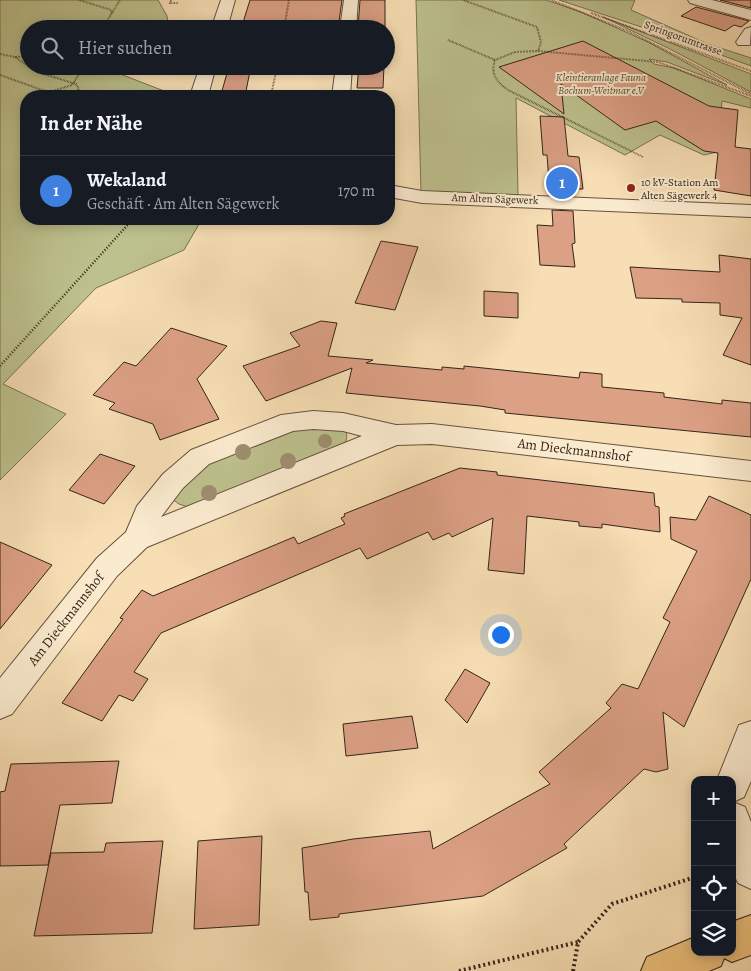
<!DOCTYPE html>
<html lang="de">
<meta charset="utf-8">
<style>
:root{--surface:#171b24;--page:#20242c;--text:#f1f3f6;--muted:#9ea1a6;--line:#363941;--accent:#8c9099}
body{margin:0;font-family:Alegreya,serif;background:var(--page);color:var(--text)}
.controls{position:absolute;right:15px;bottom:15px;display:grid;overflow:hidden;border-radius:10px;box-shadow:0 2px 12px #0003}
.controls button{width:45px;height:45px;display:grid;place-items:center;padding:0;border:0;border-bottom:1px solid var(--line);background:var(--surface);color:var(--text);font:25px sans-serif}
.you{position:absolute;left:500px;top:634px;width:18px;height:18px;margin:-12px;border:4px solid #fff;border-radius:50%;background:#1a73e8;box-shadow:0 0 0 8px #1a73e833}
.badge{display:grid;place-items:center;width:32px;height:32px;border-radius:50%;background:var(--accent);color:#fff;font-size:16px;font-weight:700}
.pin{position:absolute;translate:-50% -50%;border:2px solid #fff;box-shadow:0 1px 5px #0006}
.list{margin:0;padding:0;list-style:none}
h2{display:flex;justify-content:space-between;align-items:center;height:65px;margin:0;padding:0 20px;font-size:21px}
h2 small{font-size:16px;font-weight:400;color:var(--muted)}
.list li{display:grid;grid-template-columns:32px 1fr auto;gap:15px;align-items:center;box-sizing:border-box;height:70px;padding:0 20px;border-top:1px solid var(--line)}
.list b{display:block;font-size:19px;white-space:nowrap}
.list p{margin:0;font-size:16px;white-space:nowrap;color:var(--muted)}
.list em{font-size:16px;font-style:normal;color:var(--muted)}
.icon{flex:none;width:28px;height:28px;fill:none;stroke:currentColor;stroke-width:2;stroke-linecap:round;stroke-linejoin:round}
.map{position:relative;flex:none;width:751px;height:971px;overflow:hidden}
.search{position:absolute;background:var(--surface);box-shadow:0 2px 12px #0003;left:20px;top:20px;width:375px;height:55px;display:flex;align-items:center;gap:12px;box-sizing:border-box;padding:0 18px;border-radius:28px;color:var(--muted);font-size:19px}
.panel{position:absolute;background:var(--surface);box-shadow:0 2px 12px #0003;left:20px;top:90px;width:375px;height:135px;border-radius:20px}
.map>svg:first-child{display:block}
.green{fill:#bdc18d;stroke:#787354}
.building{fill:#dca085;stroke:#34251a}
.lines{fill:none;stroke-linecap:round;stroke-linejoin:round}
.minor-casing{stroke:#655340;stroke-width:2}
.major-casing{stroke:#34251a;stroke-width:2}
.path-far2{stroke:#34251a;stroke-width:2;stroke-dasharray:0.5 1;stroke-linecap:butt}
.path-far1{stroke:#34251a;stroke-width:2.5;stroke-dasharray:1 2;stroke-linecap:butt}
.path{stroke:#34251a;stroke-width:4;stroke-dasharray:2 3;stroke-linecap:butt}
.minor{fill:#faeace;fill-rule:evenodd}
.major{fill:#ecbf7a;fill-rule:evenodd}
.tree{fill:#9e8e6f}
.poi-dot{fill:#8f2418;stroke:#faeace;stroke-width:2}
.labels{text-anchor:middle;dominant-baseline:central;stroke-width:4;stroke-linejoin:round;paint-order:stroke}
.far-street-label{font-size:11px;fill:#34251a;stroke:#faeace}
.far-park-label{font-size:11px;font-style:italic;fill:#564c37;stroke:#faeace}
.far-poi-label{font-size:11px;fill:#34251a;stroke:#faeace;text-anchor:start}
.street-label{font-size:14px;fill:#34251a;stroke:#faeace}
</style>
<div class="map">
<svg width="751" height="971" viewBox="0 0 751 971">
<rect width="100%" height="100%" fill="#f7deb4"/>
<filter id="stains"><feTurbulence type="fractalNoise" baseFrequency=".004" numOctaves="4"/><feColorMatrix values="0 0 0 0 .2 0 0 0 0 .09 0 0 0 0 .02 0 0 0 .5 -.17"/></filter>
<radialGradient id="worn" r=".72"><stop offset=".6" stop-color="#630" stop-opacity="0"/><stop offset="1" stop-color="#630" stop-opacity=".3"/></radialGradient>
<!-- green -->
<g class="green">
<path d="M0,0H158L167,16L168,23L158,29H29V66H115V72L177,96H26V219H202L184,250L96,288L3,384L66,414L0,480Z"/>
<path d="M416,0H546L581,12L648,42L727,85L667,62L649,59L654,64L674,68L751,99V108L722,101L717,152L704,155L660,135L625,155L516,98L518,195L421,192Z"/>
<path d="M559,0H635L631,10L708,44L751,58V66L672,37Z"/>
<path d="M603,17L751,74V92L668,48Z"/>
<path d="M326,426L346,431C348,439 346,442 341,447L191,508L179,504L172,499L200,466L287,429Z"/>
</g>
<!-- building -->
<g class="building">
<path d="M250,0H342L338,28L241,29Z"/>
<path d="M360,0H385V29L358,28Z"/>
<path d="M720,0H751V8Z"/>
<path d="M696,7L749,21L741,27L734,25L725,31L681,16Z"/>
<path d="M583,41L709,106L738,110L735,147L751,149V196L714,190L718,153L704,151L656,121L625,130L561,84L564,114L499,67Z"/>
<path d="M229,66H251L246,91H222Z"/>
<path d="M359,66H384L383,88H357Z"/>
<path d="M540,116L564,117L568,156L579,157L583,189H571V195H550L547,155H543Z"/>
<path d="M552,210L573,211L575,243L572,244L575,267L540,265L537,225L553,226Z"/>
<path d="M381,241L418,247L395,310L355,303Z"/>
<path d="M719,255L751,259V365L723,355L742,318L720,315V303L682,302V299L636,298L630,267L720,272Z"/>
<path d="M484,291L518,293V318L484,316Z"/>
<path d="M321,321L337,323L328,356L373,360L366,363L442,370V367L464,369V366L579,378L580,372L602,374V387L664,393V397L722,404V400L751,403V437L505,413V410L480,406L346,393L352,368L266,401L243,366L300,346L290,333Z"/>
<path d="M171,328L227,346L197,379L219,419L160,440L153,424L109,409L115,403L93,395L124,362L136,366Z"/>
<path d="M100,454L135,466L104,504L69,490Z"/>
<path d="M460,468L497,472V475L654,493L655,506L659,507L660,532L602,524V528L579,526V522L527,516L524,574L488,570L493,518L452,537L449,533L433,540L428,532L367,559L360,548L161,633L134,672L148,679L133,701L119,695L102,721L62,703L123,619L120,618L142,590L153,596L294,537L298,544L345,524L341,518L345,516L344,514Z"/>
<path d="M709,496L751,515V579L684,727L663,712L668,769L656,772L644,769L564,844L567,848L483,896L339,914V917L310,920L308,892H305L302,848L353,839L430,831L433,849L550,784L539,772L611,708L606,703L622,684L638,689L670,622L663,618L697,551L671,539L670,517L696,520Z"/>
<path d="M0,542L52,565L0,629Z"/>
<path d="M465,669L490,683L467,723L445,700Z"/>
<path d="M412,716L418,748L346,756L343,724Z"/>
<path d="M119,761L112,803L60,805L48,865L0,866V792L5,791L11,764Z"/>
<path d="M262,836L259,925L194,929L198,841Z"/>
<path d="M163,841L152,933L34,936L51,853L104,852L106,843Z"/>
</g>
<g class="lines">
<defs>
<g id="minor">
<path d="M221,0H235L227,29H211Z"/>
<path d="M344,0H358L356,29H340Z"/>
<path d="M688,0H712L751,10V20L690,3Z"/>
<path d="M751,27L750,45H738L736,42L745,29Z"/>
<path d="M200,66H216L208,96H190Z"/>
<path d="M336,66H352L350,96H332Z"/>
<path d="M389,185L422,191L751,205V217L422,203L389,197Z"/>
<path d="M313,411L343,413L396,425L432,424L751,461V481L432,444L397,445L147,547L117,576L12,714L0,719V678L97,558L126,532L137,506L163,474L191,450L281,415ZM313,429L343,431L362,436L161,517L183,488L209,464L293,431Z"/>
<path d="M751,721V781L744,797L733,802L745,807L751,822V889L738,883L732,870V780H717L739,725Z"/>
</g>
<path id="major" d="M751,915V955L732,962L724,958L721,966L709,971H641L647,957L695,937V952H732V922Z"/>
</defs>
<!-- minor casing -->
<use href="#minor" class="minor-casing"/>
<!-- major casing -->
<use href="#major" class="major-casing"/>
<!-- path-far2 -->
<g class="path-far2">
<path d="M79,0L111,10L112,13"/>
<path d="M171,0L170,3H178"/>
<path d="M463,0L537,27L541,42L538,51"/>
<path d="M551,0L628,31L751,94"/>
<path d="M591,13L751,71"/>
<path d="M102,29L120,0"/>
<path d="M284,29L289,0"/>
<path d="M448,40L495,60"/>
<path d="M0,54L15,57L37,72L76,84L82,96"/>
<path d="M15,57L29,56"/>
<path d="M0,75L59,96"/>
<path d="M50,92L72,85L84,66"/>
<path d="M271,96L277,66"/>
<path d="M643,157L508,90C497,82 490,74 495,60L515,52L538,51L658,62L751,96"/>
</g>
<!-- path-far1 -->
<path class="path-far1" d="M0,366L133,219"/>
<!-- path -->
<g class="path">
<path d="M459,971L578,942"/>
<path d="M573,971L578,942L612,904L695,877"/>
</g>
<!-- minor -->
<use href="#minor" class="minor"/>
<!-- major -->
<use href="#major" class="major"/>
</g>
<!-- trees -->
<g class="tree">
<circle cx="325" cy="441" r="7"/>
<circle cx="243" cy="452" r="8"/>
<circle cx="288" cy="461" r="8"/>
<circle cx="209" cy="493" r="8"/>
</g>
<!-- markers -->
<circle class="poi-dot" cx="631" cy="188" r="5"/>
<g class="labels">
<!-- far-street labels -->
<g class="far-street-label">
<text transform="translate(683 38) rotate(20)">Springorumtrasse</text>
<text transform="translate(495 199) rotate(2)">Am Alten Sägewerk</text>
</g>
<!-- far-park labels -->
<g class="far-park-label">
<text x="601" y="77">Kleintieranlage Fauna<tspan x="601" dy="13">Bochum-Weitmar e.V</tspan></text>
</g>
<!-- far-poi labels -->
<g class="far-poi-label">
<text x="641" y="182">10 kV-Station Am<tspan x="641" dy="13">Alten Sägewerk 4</tspan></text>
</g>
<!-- street labels -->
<g class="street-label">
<text transform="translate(574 450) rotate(7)">Am Dieckmannshof</text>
<text transform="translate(66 619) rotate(-52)">Am Dieckmannshof</text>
</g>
</g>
<rect width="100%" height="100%" filter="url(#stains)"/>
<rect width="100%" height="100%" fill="url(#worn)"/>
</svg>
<div class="controls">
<button>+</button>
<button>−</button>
<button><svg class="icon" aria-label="locate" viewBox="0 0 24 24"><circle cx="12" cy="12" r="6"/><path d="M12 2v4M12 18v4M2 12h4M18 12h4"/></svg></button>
<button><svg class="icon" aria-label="layers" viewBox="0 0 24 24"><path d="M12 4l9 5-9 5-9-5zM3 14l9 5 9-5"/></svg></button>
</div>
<div class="you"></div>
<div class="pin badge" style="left:562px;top:183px;background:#3f7fe0">1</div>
<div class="search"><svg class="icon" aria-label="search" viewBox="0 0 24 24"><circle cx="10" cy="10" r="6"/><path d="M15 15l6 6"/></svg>Hier suchen</div>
<section class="panel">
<h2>In der Nähe<small></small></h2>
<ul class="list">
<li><span class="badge" style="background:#3f7fe0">1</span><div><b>Wekaland</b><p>Geschäft · Am Alten Sägewerk</p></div><em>170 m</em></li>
</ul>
</section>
</div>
